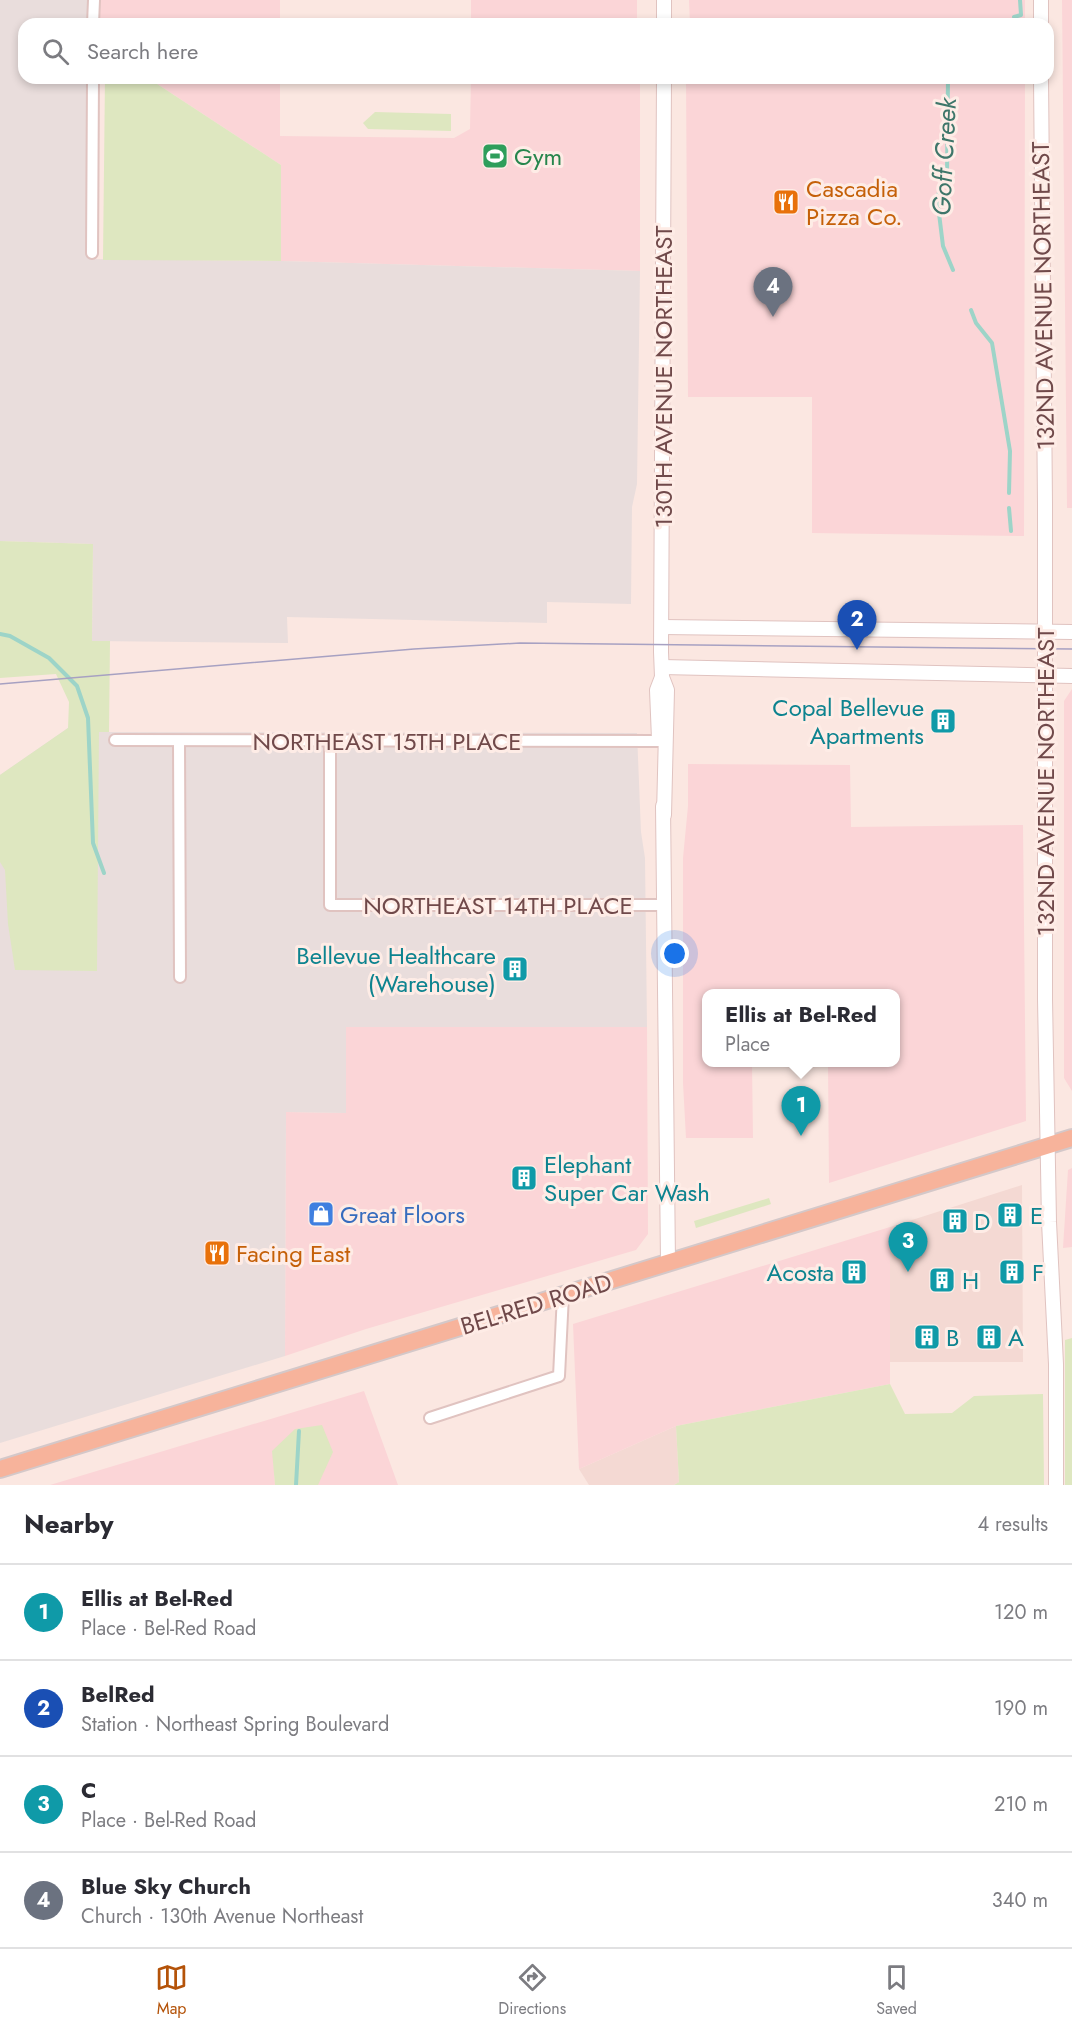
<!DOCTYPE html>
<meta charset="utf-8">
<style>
:root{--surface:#fff;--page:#f2f2f3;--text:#2b2b33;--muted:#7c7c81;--line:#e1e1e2;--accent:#b45309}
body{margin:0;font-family:Jost,sans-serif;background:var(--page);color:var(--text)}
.you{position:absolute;left:675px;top:954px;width:21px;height:21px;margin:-15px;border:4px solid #fff;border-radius:50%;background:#1a73e8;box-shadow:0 0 0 9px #1a73e833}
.badge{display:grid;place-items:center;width:39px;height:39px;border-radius:50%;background:var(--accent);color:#fff;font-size:20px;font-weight:700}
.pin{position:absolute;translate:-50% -50px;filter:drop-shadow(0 2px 3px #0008)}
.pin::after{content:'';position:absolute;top:32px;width:21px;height:18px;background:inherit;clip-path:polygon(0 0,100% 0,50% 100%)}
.popup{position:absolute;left:702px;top:989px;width:198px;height:78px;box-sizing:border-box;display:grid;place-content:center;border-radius:12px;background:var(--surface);filter:drop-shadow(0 2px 4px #0005);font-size:20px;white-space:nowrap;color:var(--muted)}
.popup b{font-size:22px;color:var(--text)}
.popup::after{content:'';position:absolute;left:50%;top:100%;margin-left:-12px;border:12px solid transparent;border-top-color:var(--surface)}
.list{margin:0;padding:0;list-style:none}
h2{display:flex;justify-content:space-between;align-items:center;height:78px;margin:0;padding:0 24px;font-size:26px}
h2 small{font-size:20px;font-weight:400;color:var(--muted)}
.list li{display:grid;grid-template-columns:39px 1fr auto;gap:18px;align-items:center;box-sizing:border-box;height:96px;padding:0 24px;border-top:2px solid var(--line)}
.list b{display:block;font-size:22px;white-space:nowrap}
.list p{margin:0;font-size:20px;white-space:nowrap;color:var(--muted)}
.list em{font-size:20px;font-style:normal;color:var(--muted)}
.icon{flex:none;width:33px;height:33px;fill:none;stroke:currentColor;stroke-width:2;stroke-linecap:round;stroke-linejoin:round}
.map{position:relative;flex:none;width:1072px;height:1485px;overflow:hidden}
.search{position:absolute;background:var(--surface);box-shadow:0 3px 9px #0003;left:18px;right:18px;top:18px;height:66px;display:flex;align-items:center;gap:15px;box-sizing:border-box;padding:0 21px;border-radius:18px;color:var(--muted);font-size:22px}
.sheet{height:462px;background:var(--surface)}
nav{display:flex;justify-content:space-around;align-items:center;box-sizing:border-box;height:84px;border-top:2px solid var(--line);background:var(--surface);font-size:16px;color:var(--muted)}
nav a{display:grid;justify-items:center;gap:3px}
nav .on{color:var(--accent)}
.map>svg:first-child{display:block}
.residential{fill:#f4d9d3}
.commercial{fill:#fbd5d7}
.industrial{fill:#e9dddc}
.green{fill:#dee7c0}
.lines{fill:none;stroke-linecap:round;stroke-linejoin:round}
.stream{stroke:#9dd4c8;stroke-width:4}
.minor-casing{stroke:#e0c3c0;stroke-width:14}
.tertiary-casing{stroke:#e0c3c0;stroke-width:16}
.primary-casing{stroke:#d4c8c9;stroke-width:20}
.minor{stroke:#fff;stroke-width:10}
.tertiary{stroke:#fff;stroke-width:14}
.primary{stroke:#f7b39b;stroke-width:16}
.tram{stroke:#a7a1c2;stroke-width:1.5}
.labels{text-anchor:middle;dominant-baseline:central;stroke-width:6;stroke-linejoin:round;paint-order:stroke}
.leisure-label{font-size:24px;fill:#27864d;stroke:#feece6;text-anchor:start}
.food-label{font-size:24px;fill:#c56008;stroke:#feece6;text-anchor:start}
.street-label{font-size:24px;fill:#70494a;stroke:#feece6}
.culture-label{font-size:24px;fill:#0d838f;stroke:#feece6;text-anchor:start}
.shop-label{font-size:24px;fill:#366cbe;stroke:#feece6;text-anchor:start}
.water-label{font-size:26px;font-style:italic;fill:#3e766a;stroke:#feece6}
</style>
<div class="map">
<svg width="1072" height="1485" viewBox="0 0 1072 1485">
<rect width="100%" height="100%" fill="#fbe7e1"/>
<!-- residential -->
<g class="residential">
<path d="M1022,1185L1023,1362H890V1227Z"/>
<path d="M676,1426L679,1482L674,1485H589L579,1469Z"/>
</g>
<!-- commercial -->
<g class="commercial">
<rect x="89" y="0" width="191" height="24"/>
<rect x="471" y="0" width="166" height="24"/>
<path d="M689,0H1025V24H690Z"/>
<path d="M1062,0H1072V508H1067Z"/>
<path d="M148,78H280V136L454,138L470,129L471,78H640V271L281,261V165Z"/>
<path d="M686,78H1025L1024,536L812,533V397H688Z"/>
<path d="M1072,689V1091L1064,1078V701Z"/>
<path d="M688,764L850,765L851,827L1023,825L1026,1121L829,1183L828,1063L896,1062V994H706V1062L752,1063L753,1138H686L683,1083V858L688,806Z"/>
<path d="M346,1027H647L648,1234L636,1250L366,1329L285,1356L286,1112L346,1113Z"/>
<path d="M1072,1168V1247L1063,1248L1068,1170Z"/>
<path d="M890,1227V1384L676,1426L579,1469L573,1324Z"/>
<path d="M364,1391L398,1485H318L273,1451L275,1485H50Z"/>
</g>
<!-- industrial -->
<g class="industrial">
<path d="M0,0H89V24H24V78H89V259L281,261L640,271L637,484L632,507L631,604L547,602V623L287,617L288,643L92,641L93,544L0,541Z"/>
<path d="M68,728L99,732L637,733L641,832L645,858L647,1027H346V1113L286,1112L285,1356L0,1443V775Z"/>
</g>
<!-- green -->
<g class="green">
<path d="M105,78H148L281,165V261L103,260Z"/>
<path d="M375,112L451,114V131L368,129L363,123Z"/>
<path d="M0,541L93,544L92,641H110L109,732H99L97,971L15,970L8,924L5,870L0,862V775L68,728L69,702L56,674L0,678Z"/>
<path d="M769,1198L771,1204L696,1228L694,1221Z"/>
<path d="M1072,1338V1485H1065V1340Z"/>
<path d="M890,1384L905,1414L952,1413L974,1396L1043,1394L1044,1485H674L679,1482L676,1426Z"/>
<path d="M322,1425L333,1452L318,1485H275L272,1451L295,1429Z"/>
</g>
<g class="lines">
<!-- stream -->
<g class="stream">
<path d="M1014,17L1021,15L1020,0"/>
<path d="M987,24L994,22"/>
<path d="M948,78L947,175L937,197L943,246L953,270"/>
<path d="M971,310L976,323L992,343L1010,451L1009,493"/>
<path d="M1009,508L1011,531"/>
<path d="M0,634L10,636L49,658L77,686L88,718L93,843L104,873"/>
<path d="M296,1485L299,1431"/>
</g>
<defs>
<g id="minor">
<path d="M93,24L94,0"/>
<path d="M92,253L93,78"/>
<path d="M115,740L659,741"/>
<path d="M179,741L180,977"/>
<path d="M330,741V905H665"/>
<path d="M430,1418L559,1376L563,1295"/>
</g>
<g id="tertiary">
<path d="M664,0V24"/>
<path d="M1041,24V0"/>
<path d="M664,78L661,652L662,677L667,690L664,815"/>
<path d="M1041,78L1045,504V999L1049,1222L1056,1364V1485"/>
<path d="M662,627L1072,632"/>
<path d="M662,667L1072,676"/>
<path d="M659,739L657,690L662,677"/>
<path d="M663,806L668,1263"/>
</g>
<path id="primary" d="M0,1469L1072,1138"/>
</defs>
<!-- minor casing -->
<use href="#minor" class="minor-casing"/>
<!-- tertiary casing -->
<use href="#tertiary" class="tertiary-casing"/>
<!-- primary casing -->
<use href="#primary" class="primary-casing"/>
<!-- minor -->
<use href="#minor" class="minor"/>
<!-- tertiary -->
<use href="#tertiary" class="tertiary"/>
<!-- primary -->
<use href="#primary" class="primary"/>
<!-- tram -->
<path class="tram" d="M0,684L414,649L520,643L1072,649"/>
</g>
<!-- icons -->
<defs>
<symbol id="stadium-square" viewBox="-11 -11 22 22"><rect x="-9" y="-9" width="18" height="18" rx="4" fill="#2e9e5b" stroke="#feece6"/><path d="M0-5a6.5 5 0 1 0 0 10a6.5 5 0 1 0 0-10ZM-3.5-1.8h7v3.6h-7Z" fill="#fff"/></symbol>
<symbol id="restaurant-square" viewBox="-11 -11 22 22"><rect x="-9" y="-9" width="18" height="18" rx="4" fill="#e8710a" stroke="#feece6"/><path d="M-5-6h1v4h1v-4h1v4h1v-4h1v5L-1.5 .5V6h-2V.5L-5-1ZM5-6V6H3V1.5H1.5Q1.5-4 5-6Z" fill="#fff"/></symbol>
<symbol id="building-square" viewBox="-11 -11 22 22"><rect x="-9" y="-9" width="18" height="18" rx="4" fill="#0f9aa8" stroke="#feece6"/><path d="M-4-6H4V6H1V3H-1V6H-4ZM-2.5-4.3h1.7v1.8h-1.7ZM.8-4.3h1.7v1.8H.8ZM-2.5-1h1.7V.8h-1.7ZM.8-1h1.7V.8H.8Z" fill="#fff"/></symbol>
<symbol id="shop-square" viewBox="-11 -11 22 22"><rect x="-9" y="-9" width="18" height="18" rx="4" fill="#3f7fe0" stroke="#feece6"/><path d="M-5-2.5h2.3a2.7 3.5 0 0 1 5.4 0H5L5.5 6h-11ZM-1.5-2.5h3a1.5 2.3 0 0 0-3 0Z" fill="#fff"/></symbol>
</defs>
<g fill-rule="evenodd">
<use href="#stadium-square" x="480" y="141" width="30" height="30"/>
<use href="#restaurant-square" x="771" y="187" width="30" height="30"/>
<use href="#building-square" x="928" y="706" width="30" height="30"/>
<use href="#building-square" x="500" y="954" width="30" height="30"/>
<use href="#building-square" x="509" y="1163" width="30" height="30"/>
<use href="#shop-square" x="306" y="1199" width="30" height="30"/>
<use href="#building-square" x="995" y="1200" width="30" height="30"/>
<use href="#building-square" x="940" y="1206" width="30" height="30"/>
<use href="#restaurant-square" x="202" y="1238" width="30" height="30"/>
<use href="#building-square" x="839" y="1257" width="30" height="30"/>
<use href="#building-square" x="997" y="1257" width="30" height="30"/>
<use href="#building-square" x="927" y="1265" width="30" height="30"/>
<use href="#building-square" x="912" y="1322" width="30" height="30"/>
<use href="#building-square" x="974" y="1322" width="30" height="30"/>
</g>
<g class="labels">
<!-- leisure labels -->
<g class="leisure-label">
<text x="514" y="156">Gym</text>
</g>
<!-- food labels -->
<g class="food-label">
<text x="806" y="188">Cascadia<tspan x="806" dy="28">Pizza Co.</tspan></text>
<text x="236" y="1253">Facing East</text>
</g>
<!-- street labels -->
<g class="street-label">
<text transform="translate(1043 296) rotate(-91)">132ND AVENUE NORTHEAST</text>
<text transform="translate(663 377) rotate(-90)">130TH AVENUE NORTHEAST</text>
<text x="387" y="741">NORTHEAST 15TH PLACE</text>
<text transform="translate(1045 782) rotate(-90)">132ND AVENUE NORTHEAST</text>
<text x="498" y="905">NORTHEAST 14TH PLACE</text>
<text transform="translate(536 1304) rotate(-17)">BEL-RED ROAD</text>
</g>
<!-- culture labels -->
<g class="culture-label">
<text x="924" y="707" text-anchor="end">Copal Bellevue<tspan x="924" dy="28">Apartments</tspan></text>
<text x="496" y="955" text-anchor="end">Bellevue Healthcare<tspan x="496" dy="28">(Warehouse)</tspan></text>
<text x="544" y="1164">Elephant<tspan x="544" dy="28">Super Car Wash</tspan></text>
<text x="1030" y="1215">E</text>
<text x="974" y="1221">D</text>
<text x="834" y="1272" text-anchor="end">Acosta</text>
<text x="1032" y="1272">F</text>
<text x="962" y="1280">H</text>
<text x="946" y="1337">B</text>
<text x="1008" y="1337">A</text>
</g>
<!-- shop labels -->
<g class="shop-label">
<text x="340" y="1214">Great Floors</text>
</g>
<!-- water labels -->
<g class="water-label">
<text transform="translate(944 157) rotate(-87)">Goff Creek</text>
</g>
</g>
</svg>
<div class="you"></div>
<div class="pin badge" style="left:801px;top:1136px;background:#0f9aa8">1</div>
<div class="popup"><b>Ellis at Bel-Red</b>Place</div>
<div class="pin badge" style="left:857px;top:650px;background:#1a4fb4">2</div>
<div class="pin badge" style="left:908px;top:1272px;background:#0f9aa8">3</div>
<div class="pin badge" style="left:773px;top:317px;background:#6b7280">4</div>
<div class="search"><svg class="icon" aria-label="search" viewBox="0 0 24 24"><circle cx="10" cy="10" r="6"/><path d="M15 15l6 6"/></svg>Search here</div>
</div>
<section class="sheet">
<h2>Nearby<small>4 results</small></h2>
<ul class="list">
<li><span class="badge" style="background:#0f9aa8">1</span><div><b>Ellis at Bel-Red</b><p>Place · Bel-Red Road</p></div><em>120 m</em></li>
<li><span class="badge" style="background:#1a4fb4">2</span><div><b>BelRed</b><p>Station · Northeast Spring Boulevard</p></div><em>190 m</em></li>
<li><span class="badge" style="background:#0f9aa8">3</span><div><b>C</b><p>Place · Bel-Red Road</p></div><em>210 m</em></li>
<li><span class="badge" style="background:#6b7280">4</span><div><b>Blue Sky Church</b><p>Church · 130th Avenue Northeast</p></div><em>340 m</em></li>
</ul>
</section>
<nav>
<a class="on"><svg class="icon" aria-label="map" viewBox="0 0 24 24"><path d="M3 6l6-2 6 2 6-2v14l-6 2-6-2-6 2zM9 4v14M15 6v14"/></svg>Map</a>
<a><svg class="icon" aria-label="directions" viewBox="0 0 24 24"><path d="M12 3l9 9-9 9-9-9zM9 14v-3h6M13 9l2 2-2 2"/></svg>Directions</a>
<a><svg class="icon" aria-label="saved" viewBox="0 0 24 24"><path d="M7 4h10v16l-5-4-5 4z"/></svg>Saved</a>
</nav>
